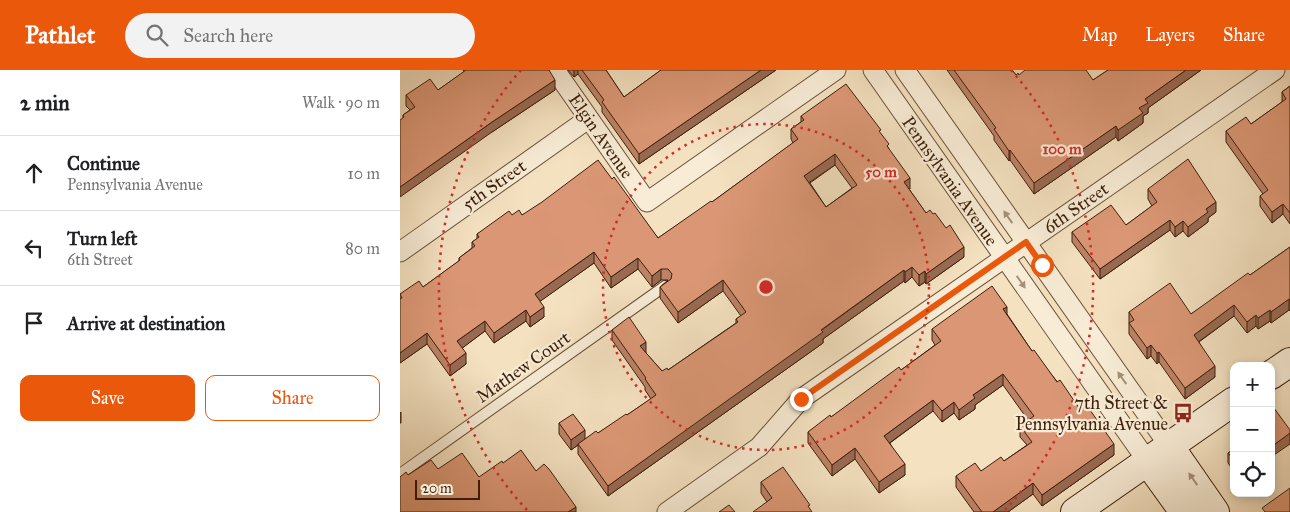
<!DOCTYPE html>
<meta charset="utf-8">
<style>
:root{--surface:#fff;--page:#f2f2f2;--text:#202124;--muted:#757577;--line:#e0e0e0;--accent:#ea580c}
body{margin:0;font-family:"IM FELL Great Primer",serif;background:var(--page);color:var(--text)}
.controls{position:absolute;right:15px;bottom:15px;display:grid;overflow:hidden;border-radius:10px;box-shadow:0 2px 8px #0003}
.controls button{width:45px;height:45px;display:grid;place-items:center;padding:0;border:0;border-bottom:1px solid var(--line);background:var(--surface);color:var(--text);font:25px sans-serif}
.scale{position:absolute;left:15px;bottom:12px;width:65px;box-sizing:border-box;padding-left:5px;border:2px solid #3d1f0b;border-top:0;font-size:14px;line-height:18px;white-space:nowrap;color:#3d1f0b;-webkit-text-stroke:4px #f8ecd6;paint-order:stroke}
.stop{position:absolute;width:15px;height:15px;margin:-11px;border:4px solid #ea580c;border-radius:50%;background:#fff}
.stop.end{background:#ea580c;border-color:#fff;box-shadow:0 1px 5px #0008}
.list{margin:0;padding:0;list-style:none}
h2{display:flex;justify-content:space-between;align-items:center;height:65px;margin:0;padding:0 20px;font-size:21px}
h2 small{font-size:16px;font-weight:400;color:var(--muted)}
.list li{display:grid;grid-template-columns:32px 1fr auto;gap:15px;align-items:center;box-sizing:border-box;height:75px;padding:0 20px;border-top:1px solid var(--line)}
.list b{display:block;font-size:19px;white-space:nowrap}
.list p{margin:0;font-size:16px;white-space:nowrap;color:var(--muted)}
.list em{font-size:16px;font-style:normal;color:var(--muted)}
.actions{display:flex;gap:10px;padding:15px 20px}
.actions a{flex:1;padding:11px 0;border:1px solid var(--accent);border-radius:10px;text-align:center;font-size:18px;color:var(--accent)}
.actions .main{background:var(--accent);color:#fff}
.icon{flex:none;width:28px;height:28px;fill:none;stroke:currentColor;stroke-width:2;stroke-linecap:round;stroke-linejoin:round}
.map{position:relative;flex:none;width:890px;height:442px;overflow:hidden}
header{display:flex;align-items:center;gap:30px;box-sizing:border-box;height:70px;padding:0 25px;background:var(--accent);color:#fff}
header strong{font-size:24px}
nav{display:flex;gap:28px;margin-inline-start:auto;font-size:18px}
.search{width:350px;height:45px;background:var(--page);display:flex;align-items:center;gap:12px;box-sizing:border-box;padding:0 18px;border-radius:28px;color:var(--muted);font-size:19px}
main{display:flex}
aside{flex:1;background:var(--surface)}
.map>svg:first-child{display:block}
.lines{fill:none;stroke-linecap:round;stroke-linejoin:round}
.lane-casing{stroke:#6b5038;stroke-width:12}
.street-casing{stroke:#6b5038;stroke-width:21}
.secondary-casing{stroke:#3d1f0b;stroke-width:30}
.lane{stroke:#f8ecd6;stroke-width:10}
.street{stroke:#f8ecd6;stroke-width:19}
.secondary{stroke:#f8ecd6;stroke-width:28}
.wall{fill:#bc8265;stroke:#3d1f0b;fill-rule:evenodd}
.shaded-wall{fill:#996a52;stroke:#3d1f0b}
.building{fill:#db9775;stroke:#3d1f0b;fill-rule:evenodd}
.oneway{fill:#a4907b}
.route{stroke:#ea580c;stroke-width:6}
.ring{fill:none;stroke:#d62828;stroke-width:2.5;stroke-dasharray:2.5 5}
.labels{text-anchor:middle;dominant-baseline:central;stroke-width:4.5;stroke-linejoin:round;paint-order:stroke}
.street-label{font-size:18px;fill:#3d1f0b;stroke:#f8ecd6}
.poi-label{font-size:18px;fill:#3d1f0b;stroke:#f8ecd6;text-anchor:end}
.centre{fill:#d62828;stroke:#f8ecd6;stroke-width:2.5}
.ring-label{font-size:15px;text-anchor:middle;font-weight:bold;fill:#d62828;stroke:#f8ecd6;stroke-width:4.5;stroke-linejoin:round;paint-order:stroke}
</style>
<header>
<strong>Pathlet</strong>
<div class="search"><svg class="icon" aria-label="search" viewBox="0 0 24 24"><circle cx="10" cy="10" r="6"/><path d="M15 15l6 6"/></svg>Search here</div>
<nav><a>Map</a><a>Layers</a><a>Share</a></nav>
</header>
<main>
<aside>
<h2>2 min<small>Walk · 90 m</small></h2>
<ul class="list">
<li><svg class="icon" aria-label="ahead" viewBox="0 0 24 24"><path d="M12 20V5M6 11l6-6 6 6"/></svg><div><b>Continue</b><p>Pennsylvania Avenue</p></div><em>10 m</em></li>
<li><svg class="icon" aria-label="left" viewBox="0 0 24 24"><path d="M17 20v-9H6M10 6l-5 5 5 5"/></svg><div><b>Turn left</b><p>6th Street</p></div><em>80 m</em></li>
<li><svg class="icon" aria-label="arrive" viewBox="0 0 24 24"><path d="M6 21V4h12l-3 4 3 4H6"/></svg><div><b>Arrive at destination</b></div></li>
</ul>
<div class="actions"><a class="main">Save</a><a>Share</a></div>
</aside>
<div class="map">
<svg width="890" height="442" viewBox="0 0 890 442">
<rect width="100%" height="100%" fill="#f4e1c0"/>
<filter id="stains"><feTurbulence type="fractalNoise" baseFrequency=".004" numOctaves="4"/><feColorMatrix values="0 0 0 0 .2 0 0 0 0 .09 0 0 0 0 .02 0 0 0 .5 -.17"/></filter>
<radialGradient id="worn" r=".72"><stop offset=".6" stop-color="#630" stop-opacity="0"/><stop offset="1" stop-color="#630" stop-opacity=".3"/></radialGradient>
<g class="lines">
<defs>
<path id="lane" d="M0,404L265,216"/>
<g id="street">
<path d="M155,0L247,132L436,0"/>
<path d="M473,0L748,392"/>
<path d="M505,0L770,377"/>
<path d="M0,182L188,49"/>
<path d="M267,442L359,377L401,329L875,0"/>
</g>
<g id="secondary">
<path d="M871,305L890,292"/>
<path d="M770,377L815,442"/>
<path d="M748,392L784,442"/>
<path d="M675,442L834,331"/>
</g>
</defs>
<!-- lane casing -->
<use href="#lane" class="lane-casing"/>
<!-- street casing -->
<use href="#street" class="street-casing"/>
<!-- secondary casing -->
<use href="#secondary" class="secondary-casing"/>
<!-- lane -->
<use href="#lane" class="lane"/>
<!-- street -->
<use href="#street" class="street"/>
<!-- secondary -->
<use href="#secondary" class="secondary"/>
</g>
<!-- wall -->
<g class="wall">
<path d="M63,0H149L155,20L92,62L3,48V45L10,40L6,36V25L38,20L64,2Z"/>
<path d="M168,0H206L224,27L261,0H376L239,94L202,42V37L178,4L174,7Z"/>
<path d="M547,0H612L616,5L693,10L708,0H801L748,38V43L743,46V53L718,71L716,67L634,124L610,90L609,91L594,70V66Z"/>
<path d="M890,16V154L883,144L872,153L860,136V126L863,124L826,72V61L851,54L882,32V22Z"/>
<path d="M401,46L481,64L510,119H509L526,143L564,187L526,214L525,212L519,216L512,207L505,213L504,211L423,269V273L208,426L178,384V375L171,380L159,364V353L185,369L198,363L227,345L251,329L245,320V317L212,270V260L246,283L262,301L268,300L336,253V249L341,246L323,221L278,253L260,228V217L268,210H261L252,217L238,199L211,218L194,193L140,231L144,247L130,257L126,251L94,273L85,261L62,278L66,294L50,306L27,274L0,293V224L23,217L59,191V188L72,178V172L77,169V164L112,145H122L212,109L258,168L312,132L393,73L391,69V59L401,52ZM435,95L452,118L426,137L410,113Z"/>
<path d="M748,119L816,142L808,148V152L788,167L783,161L775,167L770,160L700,209L672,172V162L726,155L752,136L748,129Z"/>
<path d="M890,177V241L889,240L871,253L870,251L858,259L856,256L847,263L834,246L799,272L815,307L785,329L759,292L757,294L751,286L747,289L729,264V242L791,244L850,205Z"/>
<path d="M607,244L632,281L679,338L714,385L642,436L633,424L608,442H574L556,417V406L581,401L604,391L627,375L620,367V356L628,350L603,315L575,335V339L559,350L554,343L542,352L533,341L490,373L505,405L479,423L455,389L432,406L408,373V362L431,347L501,300L535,275L532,270V259Z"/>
<path d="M834,379V401L828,393V383Z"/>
<path d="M361,412L410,439L367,432L361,423Z"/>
</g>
<!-- shaded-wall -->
<g class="shaded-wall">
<path d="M174,0H178V4L174,7Z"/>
<path d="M361,0H376L239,94V84Z"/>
<path d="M786,0H801L748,38V43L743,46V53L718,71V60L739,38L745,29Z"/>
<path d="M155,10V20L92,62L0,127V117L92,52Z"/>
<path d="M716,56V67L634,124V113Z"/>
<path d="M610,80V90L609,91V81Z"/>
<path d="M435,84V95L404,116V106Z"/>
<path d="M510,108V119L504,123V112Z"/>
<path d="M816,132V142L808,148V152L788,167V157L806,139Z"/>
<path d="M883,134V144L872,153V142Z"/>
<path d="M770,150V160L700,209V199Z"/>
<path d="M783,151V161L775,167V157Z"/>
<path d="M564,177V187L526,214V204Z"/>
<path d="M194,182V193L135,235V224Z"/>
<path d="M238,188V199L211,218V207Z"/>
<path d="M512,197V207L505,213V202Z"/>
<path d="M261,199V210L252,217V206Z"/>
<path d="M504,200V211L423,269V273L208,426V416Z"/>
<path d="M525,201V212L519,216V205Z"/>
<path d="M323,210V221L278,253V242Z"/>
<path d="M889,229V240L871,253V242Z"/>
<path d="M834,235V246L794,275V265Z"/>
<path d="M144,237V247L130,257V247Z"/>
<path d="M607,237V248L603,239Z"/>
<path d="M126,240V251L94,273V263Z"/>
<path d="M870,240V251L858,259V248Z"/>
<path d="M856,245V256L847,263V252Z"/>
<path d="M85,251V261L57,282V271Z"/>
<path d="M27,263V274L0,293V283Z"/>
<path d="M246,272V283L240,276Z"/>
<path d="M751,275V286L747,289V278Z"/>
<path d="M759,282V292L757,294V283Z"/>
<path d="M66,283V294L50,306V295Z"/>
<path d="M815,296V307L785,329V318Z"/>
<path d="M603,304V315L575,335V339L559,350V340L573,325Z"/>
<path d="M533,330V341L484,377V366Z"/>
<path d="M554,332V343L542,352V341Z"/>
<path d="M1,342V353H0V343Z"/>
<path d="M185,360V370L178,374V375L171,380V370Z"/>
<path d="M890,363V374L871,387V377Z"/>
<path d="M714,374V385L642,436V425Z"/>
<path d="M455,378V389L432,406V395Z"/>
<path d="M505,394V405L479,423V412Z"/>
<path d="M633,413V424L608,442H593Z"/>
<path d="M176,437V442H168Z"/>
</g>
<!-- building -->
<g class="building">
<path d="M66,0H149L155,10L92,52L0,117V50L4,47L3,45L15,37L6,25L30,9L38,20Z"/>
<path d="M182,0H206L224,27L261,0H361L239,84L202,32L204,30Z"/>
<path d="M554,0H612L616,5L618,3L619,5L625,0H686L693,10L708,0H786L745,29L748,33L739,38L743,43L718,60L716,56L634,113L610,80L609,81L594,59L596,58Z"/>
<path d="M446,14L481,60L479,61L489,74L487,76L510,108L504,112L526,143L530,140L533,144L535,143L546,158L550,155L564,177L526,204L525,201L519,205L512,197L505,202L504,200L421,260L423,262L208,416L178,374L196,361L198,363L226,344L227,345L256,325L245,309L246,308L212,260L229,247L246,272L240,276L262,301L267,298L268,300L338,252L336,249L346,242L323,210L278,242L260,217L271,209L272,204L268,199H261L252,206L238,188L211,207L194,182L135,224L144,237L130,247L126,240L94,263L85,251L57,271L66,283L50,295L27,263L0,283V229L2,228L0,224L19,211L23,217L60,190L59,188L75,176L72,172L79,167L77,164L109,141L112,145L119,140L122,145L142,132L198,90L212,109L214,107L258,168L311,131L312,132L398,69L391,59L404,50L401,46ZM435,84L457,115L426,137L404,106Z"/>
<path d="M890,16V143L883,134L872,142L860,126L868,120L826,61L846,47L851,54L886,29L882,22Z"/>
<path d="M788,89L816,132L806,139L808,142L788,157L783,151L775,157L770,150L700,199L672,162L711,135L726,155L757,132L748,119Z"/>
<path d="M890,177V230L889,229L871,242L870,240L858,248L856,245L847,252L834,235L794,265L815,296L785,318L759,282L757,283L751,275L747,278L729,253L734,250L729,242L770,213L791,244L848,203L850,205Z"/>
<path d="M592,216L607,237L603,239L632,281L634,280L657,312L660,310L679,338L685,333L714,374L642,425L633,413L593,442H582L556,406L575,393L581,401L601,387L604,391L632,372L620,356L634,346L603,304L573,325L575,328L559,340L554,332L542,341L533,330L484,366L505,394L479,412L455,378L432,395L408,362L430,345L431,347L499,297L501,300L541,271L532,259Z"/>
<path d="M871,334L890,360V363L871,377Z"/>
<path d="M173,344L185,360L171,370L159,353Z"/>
<path d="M834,379V391L828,383Z"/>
<path d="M121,380L136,401L144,394L149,399L176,437L168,442H0V407L6,402L8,405L31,390L38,399L62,383L79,407L102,391L103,393Z"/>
<path d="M383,397L410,435L408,436L412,442H353L372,428L361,412Z"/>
<path d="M890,418V442H865L862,438Z"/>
<path d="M329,435L335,442H319Z"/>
</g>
<!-- one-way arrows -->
<defs><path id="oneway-solid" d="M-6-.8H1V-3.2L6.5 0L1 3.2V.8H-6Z" transform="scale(1.25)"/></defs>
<g class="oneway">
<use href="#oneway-solid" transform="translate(608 147) rotate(-125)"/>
<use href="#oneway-solid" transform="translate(621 212) rotate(55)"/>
<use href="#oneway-solid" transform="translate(722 308) rotate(-125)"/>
<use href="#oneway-solid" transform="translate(793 409) rotate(-125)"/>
</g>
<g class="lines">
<!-- route -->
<path class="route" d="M401,329L626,172L642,195"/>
</g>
<!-- distance rings -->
<g class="ring">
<circle cx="366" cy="217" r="163"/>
<path d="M127 440A327 327 0 0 1 121 0M611 0A327 327 0 0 1 605 440"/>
</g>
<!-- icons -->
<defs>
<symbol id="bus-bare" viewBox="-9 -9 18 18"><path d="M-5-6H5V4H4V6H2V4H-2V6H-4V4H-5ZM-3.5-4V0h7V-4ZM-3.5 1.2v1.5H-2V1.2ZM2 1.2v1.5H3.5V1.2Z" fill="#8f2418" stroke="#f8ecd6" stroke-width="2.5" paint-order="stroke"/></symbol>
</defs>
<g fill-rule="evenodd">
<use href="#bus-bare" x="769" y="329" width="28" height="28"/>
</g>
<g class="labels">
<!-- street labels -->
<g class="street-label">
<text transform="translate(201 66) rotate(55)">Elgin Avenue</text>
<text transform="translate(550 111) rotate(55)">Pennsylvania Avenue</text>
<text transform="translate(94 115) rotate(-35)">5th Street</text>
<text transform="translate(676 138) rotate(-35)">6th Street</text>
<text transform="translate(123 297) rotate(-35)">Mathew Court</text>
</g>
<!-- poi labels -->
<g class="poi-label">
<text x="768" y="333">7th Street &amp;<tspan x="768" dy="21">Pennsylvania Avenue</tspan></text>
</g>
</g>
<circle cx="366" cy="217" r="8" class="centre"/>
<g class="ring-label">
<text x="662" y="84">100 m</text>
<text x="481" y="107">50 m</text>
</g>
<rect width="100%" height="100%" filter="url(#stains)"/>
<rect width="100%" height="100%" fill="url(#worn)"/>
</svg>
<div class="controls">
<button>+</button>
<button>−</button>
<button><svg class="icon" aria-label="locate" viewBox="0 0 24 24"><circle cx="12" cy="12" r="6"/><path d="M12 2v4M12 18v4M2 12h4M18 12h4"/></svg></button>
</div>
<div class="scale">20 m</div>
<div class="stop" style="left:642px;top:195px"></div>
<div class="stop end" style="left:401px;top:329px"></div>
</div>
</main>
